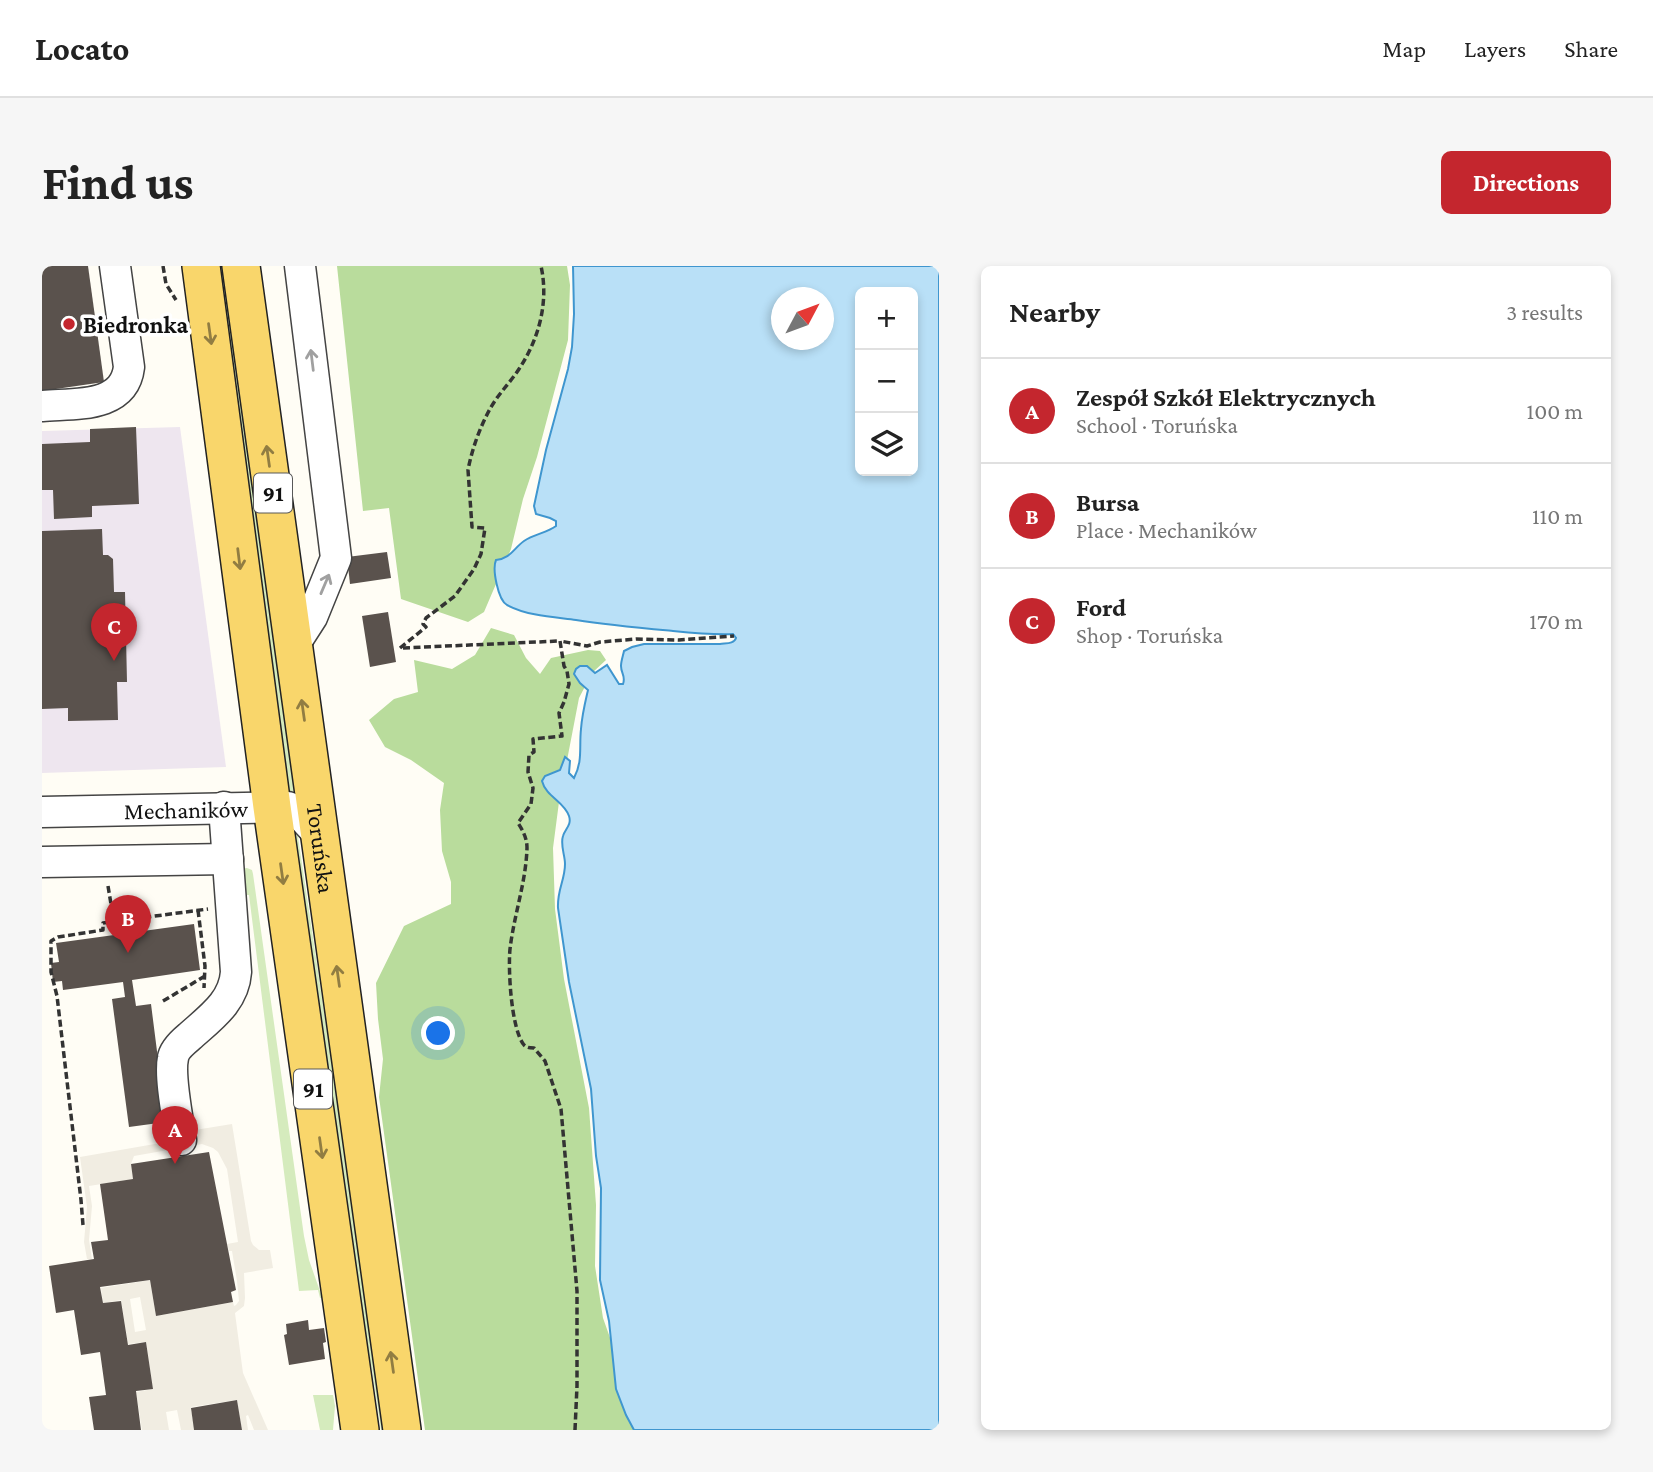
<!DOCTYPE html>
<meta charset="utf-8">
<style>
:root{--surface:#fff;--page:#f6f6f6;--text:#222;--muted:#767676;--line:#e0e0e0;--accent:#c4262e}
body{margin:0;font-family:"Crimson Pro",serif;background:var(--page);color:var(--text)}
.controls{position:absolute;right:21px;top:21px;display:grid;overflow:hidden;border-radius:10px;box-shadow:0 4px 10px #0003}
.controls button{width:63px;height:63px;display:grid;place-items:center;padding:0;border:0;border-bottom:2px solid var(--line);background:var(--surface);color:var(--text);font:35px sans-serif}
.compass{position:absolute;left:729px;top:21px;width:63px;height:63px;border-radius:50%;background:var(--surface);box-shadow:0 4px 10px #0003;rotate:49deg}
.you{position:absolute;left:397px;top:768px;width:24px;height:24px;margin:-18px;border:5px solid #fff;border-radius:50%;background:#1a73e8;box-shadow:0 0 0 10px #1a73e833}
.badge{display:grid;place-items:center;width:46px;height:46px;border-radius:50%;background:var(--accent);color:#fff;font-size:23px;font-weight:700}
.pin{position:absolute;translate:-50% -58px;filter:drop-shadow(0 2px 4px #0008)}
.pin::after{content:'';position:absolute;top:37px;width:24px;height:21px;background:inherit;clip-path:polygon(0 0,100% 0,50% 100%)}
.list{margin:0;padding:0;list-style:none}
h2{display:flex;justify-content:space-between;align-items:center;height:91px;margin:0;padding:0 28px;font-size:30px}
h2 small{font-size:23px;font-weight:400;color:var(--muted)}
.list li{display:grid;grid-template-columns:46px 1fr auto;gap:21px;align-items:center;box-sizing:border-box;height:105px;padding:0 28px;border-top:2px solid var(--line)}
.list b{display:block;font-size:26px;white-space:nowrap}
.list p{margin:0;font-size:23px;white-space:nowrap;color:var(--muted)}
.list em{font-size:23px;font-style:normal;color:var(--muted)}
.icon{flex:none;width:38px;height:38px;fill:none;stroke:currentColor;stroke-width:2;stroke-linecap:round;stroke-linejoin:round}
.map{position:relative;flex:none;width:897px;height:1164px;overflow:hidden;border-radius:10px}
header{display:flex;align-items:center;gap:42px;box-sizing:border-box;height:98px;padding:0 35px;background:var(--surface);border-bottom:2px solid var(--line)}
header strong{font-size:33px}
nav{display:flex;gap:38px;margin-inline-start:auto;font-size:24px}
.intro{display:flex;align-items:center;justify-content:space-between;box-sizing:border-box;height:168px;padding:0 42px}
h1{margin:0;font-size:49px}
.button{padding:18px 32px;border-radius:10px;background:var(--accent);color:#fff;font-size:24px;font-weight:700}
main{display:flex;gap:42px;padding:0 42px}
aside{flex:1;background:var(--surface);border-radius:10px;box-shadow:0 4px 10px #0003}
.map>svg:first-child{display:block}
.industrial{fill:#eee6ef}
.green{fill:#d5ebbd}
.forest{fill:#b9dc9c}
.plaza{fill:#f1ede2;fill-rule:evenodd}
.water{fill:#b9e0f7;stroke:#3f96cf;stroke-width:2;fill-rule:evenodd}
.building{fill:#5a524d}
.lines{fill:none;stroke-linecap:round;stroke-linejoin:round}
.minor-casing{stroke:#444;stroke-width:33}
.major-casing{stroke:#222;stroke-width:40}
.path{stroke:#333;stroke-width:3.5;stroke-dasharray:7 3.5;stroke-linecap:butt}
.minor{stroke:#fff;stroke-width:30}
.major{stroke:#f9d66b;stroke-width:37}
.oneway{stroke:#917d42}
.oneway2{stroke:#a0a0a0}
.poi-dot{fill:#c4262e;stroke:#fff;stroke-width:2.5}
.labels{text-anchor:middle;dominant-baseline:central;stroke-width:7;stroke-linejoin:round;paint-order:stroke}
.shield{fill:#fff;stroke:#585858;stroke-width:2}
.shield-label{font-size:23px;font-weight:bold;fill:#111}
.poi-label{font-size:24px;font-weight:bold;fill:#111;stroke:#fff;text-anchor:start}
.street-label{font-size:24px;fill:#111;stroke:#fff}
</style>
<header>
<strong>Locato</strong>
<nav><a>Map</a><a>Layers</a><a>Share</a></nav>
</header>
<div class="intro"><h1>Find us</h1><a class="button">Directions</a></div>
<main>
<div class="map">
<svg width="897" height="1164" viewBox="0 0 897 1164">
<rect width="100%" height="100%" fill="#fffdf5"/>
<!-- industrial -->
<path class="industrial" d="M138,161L184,501L0,507V165Z"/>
<!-- green -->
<g class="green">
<path d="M171,0H180L261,533L242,522Z"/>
<path d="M247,551L255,564L288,786L298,821L349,1164H339L330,1103L314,1033Z"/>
<path d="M205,602L210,604L211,608L262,970L267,994L279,1028V1032H278L276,1024L257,1025L207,629H193L191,603Z"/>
<path d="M271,1129H291L293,1140L291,1164H278Z"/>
</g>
<!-- forest -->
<g class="forest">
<path d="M295,0H525L528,19L526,74L495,191L481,233L469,283L442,346L426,356L359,333L347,242L321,245Z"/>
<path d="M449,362L472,369L484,392L498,408L509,392L546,384L558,385L564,394L550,407L537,432L517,536L511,582L513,643L522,713L547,842L554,939L553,1000L561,1052L583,1114L596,1164H383L337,831L341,793L336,753L334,717L362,660L409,638V616L400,585L398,544L402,517L369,494L343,481L327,454L352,433L376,426L372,394L410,403L433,389Z"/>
</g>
<!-- plaza -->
<path class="plaza" d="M190,858L209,975L211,979L217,984H228L231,1002L202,1007L203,1032L202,1040L193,1047L201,1107L226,1164H212L206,1149L204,1150L206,1164H200L195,1134L149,1141L152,1164H139L135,1144L124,1146L127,1164H100L94,1126L111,1123L104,1076L86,1078L79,1034L61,1037L59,1022L108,1014L114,1050L191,1036L192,1040L194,1039L197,1035L195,1015L190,985H187L185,978L196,976L185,903L176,886L171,882L160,878L92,890L89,898L91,913L47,920L50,940L47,974L50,993H45L42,976L45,941L38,891L130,875L150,863L153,864ZM98,1031L104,1064L93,1066L88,1033Z"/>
<!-- water -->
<path class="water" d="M531,0H897V1164H592L584,1149L574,1123L567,1055L558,1014L559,922L554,890L549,823L527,716L516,642C515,624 523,614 523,598C523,589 518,579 521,570C523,563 530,559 527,550C522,535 504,531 500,515L503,510L518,504L523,491L528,495L527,507L532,512C541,495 537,481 539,463C540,449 543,437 546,424L538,417L532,408L534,403L538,400H545L553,407L565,399L577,418H581C584,410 579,408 579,400C579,395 581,390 582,385L590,381L602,378H678C684,377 692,378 694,372L691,368C671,369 651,367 631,365C599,362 566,359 534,354C511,351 486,350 465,339C456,334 450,303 454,294C468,293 472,282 482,275C492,268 505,267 514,260V255L508,252L494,248L492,240L504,184L526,103L530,81L532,48ZM818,26H871V205H818ZM740,32H782V74H740Z"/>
<!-- building -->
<g class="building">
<path d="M0,0H46L62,116L0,125Z"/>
<path d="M94,161L97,238L50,240V251L12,253L11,224H0V178L48,176V163Z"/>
<path d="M60,263L61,289H66L71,293L72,326H83L85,416H75L76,454L26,455V442L0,443V265Z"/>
<path d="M345,286L349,312L308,318L305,291Z"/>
<path d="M346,346L354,396L328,401L320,350Z"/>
<path d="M152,658L158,704L90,714L94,740L109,738L124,856L87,861L70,733L83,731L81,716L21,724L20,715L11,716L9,697L17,696L14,677Z"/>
<path d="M167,886L194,1024L189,1026L191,1036L114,1050L108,1014L58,1021L61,1037L79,1035L86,1079L104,1076L111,1123L94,1125L99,1164H52L47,1131L64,1129L58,1086L39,1089L32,1044L14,1047L7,1000L52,993L49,976L66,974L58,918L91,913L89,898Z"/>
<path d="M266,1054L267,1064L282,1062L284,1076L281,1077L283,1093L247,1099L242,1069L245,1068L244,1058Z"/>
<path d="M195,1134L200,1164H152L149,1142Z"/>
</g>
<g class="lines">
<defs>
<g id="minor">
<path d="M0,140C32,137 82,143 87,101L73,0"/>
<path d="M252,379L270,351L294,292L258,0"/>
<path id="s1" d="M0,546L246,541L256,546L276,568"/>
<path d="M0,596L186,593"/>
<path d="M139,874C136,854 127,810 131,792C132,784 141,776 147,771C168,752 192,736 194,706L182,541"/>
</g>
<g id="major">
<path d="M159,0L230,541L318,1164"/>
<path id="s2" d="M199,0L360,1164"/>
</g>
</defs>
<!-- minor casing -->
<use href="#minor" class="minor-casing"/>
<!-- major casing -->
<use href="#major" class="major-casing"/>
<!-- path -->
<g class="path">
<path d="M121,0L124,18L134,34"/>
<path d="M358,382L384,361L381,358L384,352L413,330L432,303L439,288L443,262L430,261L426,204C430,183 438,161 448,143C456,128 468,117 477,103C497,73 507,36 499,0"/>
<path d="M361,382L517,375"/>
<path d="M66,620L72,656"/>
<path d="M156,644L163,700L162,722"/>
<path d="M121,735L163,710"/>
<path d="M41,959L39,934L15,730L9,706V675L16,671L61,664V657L166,643"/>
<path d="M533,1164L535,1120V1025L519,843L503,795L492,782C488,782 485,782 482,779C469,763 466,703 468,683C472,649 484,616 485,582C485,572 481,565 476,557L489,538L491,522L486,506L487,489L492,486L491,473L520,470L517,447L522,436L527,418L525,405L522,400L518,375L545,380L558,376L594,373L637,374L692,370"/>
</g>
<!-- minor -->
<use href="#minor" class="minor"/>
<!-- major -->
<use href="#major" class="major"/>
</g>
<!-- one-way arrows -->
<defs><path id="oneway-shaft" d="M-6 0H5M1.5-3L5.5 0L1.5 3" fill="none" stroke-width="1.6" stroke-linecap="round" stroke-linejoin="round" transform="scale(1.75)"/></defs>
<g class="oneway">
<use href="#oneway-shaft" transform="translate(168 68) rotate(82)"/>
<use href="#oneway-shaft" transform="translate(226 190) rotate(-98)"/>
<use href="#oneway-shaft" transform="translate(197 293) rotate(83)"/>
<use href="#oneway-shaft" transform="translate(261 444) rotate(-98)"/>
<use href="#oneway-shaft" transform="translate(240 608) rotate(82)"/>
<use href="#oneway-shaft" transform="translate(296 710) rotate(-98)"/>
<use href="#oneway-shaft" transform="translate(279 882) rotate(82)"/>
<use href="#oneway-shaft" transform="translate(350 1096) rotate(-98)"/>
</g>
<g class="oneway2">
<use href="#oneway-shaft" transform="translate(270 94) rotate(-97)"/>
<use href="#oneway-shaft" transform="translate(283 318) rotate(-67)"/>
</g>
<!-- markers -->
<circle class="poi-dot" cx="27" cy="58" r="7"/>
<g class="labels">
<!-- shield labels -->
<g class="shield">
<rect x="212" y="207.5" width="38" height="39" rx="5"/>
<rect x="252" y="803.5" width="38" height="39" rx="5"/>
</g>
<g class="shield-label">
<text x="231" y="227">91</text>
<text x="271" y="823">91</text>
</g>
<!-- poi labels -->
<g class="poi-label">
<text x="41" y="58">Biedronka</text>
</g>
<!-- street labels -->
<g class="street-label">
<text stroke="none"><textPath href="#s1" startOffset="144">Mechaników</textPath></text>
<text stroke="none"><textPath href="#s2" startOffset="588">Toruńska</textPath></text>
</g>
</g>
</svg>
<div class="controls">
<button>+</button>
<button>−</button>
<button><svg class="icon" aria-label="layers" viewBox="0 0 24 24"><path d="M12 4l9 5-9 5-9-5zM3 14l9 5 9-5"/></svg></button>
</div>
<svg class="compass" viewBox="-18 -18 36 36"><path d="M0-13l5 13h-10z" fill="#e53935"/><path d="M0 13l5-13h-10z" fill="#767676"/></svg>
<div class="you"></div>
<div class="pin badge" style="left:133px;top:898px">A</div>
<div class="pin badge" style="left:86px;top:687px">B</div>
<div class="pin badge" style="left:72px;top:395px">C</div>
</div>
<aside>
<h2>Nearby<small>3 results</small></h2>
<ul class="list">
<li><span class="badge">A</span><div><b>Zespół Szkół Elektrycznych</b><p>School · Toruńska</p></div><em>100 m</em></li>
<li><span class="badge">B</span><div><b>Bursa</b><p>Place · Mechaników</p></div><em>110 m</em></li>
<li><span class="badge">C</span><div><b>Ford</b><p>Shop · Toruńska</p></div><em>170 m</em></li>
</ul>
</aside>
</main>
